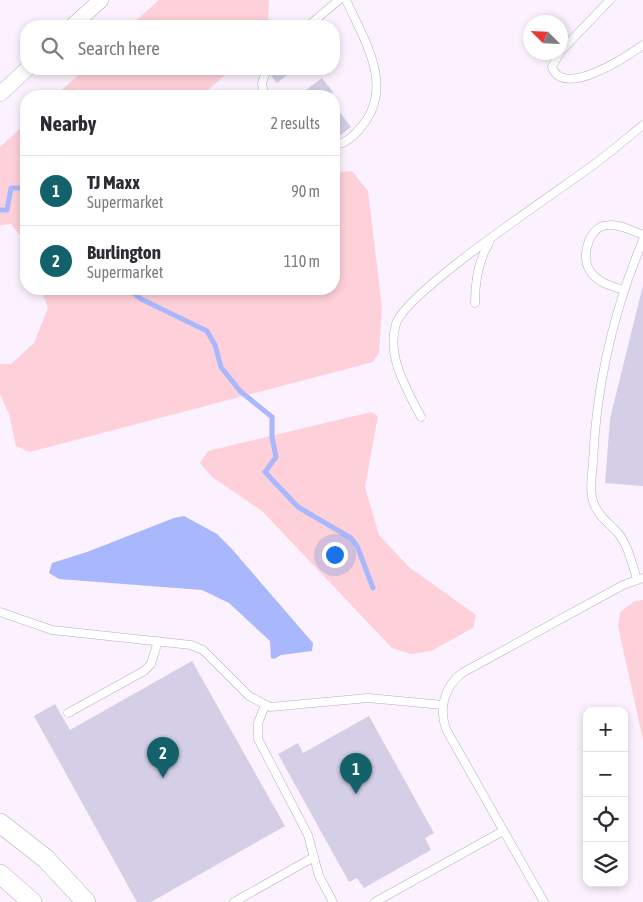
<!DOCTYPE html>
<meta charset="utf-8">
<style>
:root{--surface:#fff;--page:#f7f7f7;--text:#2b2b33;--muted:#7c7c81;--line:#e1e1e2;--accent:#13616b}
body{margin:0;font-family:"Asap Condensed",sans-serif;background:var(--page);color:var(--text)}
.controls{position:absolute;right:15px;bottom:15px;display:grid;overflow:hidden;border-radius:10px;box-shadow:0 2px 8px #0003}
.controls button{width:45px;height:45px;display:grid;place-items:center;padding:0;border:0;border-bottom:1px solid var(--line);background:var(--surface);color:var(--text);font:25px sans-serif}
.compass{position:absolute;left:523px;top:15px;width:45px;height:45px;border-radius:50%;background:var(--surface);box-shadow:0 2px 8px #0003;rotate:294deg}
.you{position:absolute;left:334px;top:554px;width:18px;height:18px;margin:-12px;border:4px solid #fff;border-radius:50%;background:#1a73e8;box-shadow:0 0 0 8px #1a73e833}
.badge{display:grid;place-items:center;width:32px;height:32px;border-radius:50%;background:var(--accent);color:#fff;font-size:16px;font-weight:700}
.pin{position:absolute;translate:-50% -41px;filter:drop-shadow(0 1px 2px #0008)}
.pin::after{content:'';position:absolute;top:26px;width:18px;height:15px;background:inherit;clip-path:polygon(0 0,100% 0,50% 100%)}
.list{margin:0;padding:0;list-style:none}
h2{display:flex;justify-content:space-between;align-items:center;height:65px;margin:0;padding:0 20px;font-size:21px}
h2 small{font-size:16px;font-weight:400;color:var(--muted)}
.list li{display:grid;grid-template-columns:32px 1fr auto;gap:15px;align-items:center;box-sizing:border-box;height:70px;padding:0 20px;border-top:1px solid var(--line)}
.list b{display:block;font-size:19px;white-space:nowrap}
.list p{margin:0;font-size:16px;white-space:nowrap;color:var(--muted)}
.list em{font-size:16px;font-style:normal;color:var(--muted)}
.icon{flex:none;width:28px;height:28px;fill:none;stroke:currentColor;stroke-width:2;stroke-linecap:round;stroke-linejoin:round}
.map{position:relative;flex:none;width:643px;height:902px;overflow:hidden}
.search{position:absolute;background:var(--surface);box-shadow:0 2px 8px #0003;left:20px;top:20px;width:320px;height:55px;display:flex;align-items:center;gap:12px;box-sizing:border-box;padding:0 18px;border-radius:20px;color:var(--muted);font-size:19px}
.panel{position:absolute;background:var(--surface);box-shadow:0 2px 8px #0003;left:20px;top:90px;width:320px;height:205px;border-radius:20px}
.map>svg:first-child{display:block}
.green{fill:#fed1da}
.water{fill:#a9b7fc}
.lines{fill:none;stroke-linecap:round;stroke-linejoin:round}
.stream{stroke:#a9b7fc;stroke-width:5}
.building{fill:#d4cee6}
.service-casing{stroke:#bcacbf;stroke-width:9}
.minor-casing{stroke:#bcacbf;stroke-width:16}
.tertiary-casing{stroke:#bcacbf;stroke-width:20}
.service{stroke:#fff;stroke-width:8}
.minor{stroke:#fff;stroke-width:15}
.tertiary{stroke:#fff;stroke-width:19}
</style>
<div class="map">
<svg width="643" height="902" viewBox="0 0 643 902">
<rect width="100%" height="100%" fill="#fcf1fe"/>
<!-- green -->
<g class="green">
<path d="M159,0H269L268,26H130Z"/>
<path d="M85,69H232L201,96H55Z"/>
<path d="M26,123V249L22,238L11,224L0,225V147Z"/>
<path d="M352,171L368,191L382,307L379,353L373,362L30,452L16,446L9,414L0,394V364H11L34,343L48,308L41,289H334V175L339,172Z"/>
<path d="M371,412L378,416L365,487L379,535L409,567L476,615L473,628L431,651L411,654L392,648L262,511L212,477L200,463L208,451Z"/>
<path d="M643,600V740L618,626L620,612L635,601Z"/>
</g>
<!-- water -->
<path class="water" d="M184,516L217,534L231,548L313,643L312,651L281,655L274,659L271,658L270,641L229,603L202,590L59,579L49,573L52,563L87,552L174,518Z"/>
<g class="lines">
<!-- stream -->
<g class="stream">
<path d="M0,210H7L11,188H26"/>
<path d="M114,289H129L141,299L207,331L215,345L221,367L240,391L272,417V437L276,457L265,472L298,507L351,538L357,546L373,588"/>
</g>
</g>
<!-- building -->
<g class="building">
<path d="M280,69H295L277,83L271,76Z"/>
<path d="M322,78L333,92L328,96H298Z"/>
<path d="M334,105L351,127L334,140Z"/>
<path d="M643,285V486L605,483L610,419Z"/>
<path d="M192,661L285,826L151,902H137L34,716L55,704L70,730Z"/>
<path d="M369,716L434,833L425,838L431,850L364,888L357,878L349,882L278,754L298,743L303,753Z"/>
</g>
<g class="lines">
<defs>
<g id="service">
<path d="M308,26L339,0"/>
<path d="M560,52L552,67C563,99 626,57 643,45"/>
<path d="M560,52L610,0"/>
<path d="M264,96L262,83L267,69"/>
<path d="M334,145C346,144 355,135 362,126C395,86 364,40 346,0"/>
<path d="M624,290C611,286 598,283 590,271C580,257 589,225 609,225C620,224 633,231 643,235"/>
<path d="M475,303C475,282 478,261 489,243"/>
<path d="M421,417C407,390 386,356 396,324C406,291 560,190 596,163C612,151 627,138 643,125"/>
<path d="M637,579C632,564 628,545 618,533C610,524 598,516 594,504C589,492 592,475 593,462C596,387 614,310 643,240"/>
<path d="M0,612L52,630L191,645L203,650L249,696L270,707L368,698L443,705"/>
<path d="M265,705L258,723V739L308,835L319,876L333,902"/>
<path d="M68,713L144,671L151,664L158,641"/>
<path d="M234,902L314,857"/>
<path d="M375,902L503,831"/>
<path d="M544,902L447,731C438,709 444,687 462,673L623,585L643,578"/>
</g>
<g id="minor">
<path d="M72,26L101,0"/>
<path d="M0,94L27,69"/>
</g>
<g id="tertiary">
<path d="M0,823L46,859L86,902"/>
<path d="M0,874L32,902"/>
</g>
</defs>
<!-- service casing -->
<use href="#service" class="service-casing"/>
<!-- minor casing -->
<use href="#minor" class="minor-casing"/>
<!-- tertiary casing -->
<use href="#tertiary" class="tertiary-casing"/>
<!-- service -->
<use href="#service" class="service"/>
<!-- minor -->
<use href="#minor" class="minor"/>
<!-- tertiary -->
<use href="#tertiary" class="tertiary"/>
</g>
</svg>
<div class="controls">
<button>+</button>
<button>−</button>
<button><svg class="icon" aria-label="locate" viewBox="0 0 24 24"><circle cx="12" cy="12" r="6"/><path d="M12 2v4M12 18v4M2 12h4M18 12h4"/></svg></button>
<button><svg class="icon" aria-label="layers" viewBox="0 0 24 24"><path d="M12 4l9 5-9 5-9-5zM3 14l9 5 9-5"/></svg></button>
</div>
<svg class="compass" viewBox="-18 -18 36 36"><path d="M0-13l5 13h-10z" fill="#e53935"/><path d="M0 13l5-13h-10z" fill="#7c7c81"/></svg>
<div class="you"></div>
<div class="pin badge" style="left:356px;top:794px">1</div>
<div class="pin badge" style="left:163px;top:778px">2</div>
<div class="search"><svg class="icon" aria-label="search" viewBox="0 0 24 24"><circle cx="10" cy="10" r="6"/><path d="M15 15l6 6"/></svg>Search here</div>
<section class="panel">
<h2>Nearby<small>2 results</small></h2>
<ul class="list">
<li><span class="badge">1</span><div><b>TJ Maxx</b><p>Supermarket</p></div><em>90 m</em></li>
<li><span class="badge">2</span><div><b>Burlington</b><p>Supermarket</p></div><em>110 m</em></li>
</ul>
</section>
</div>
